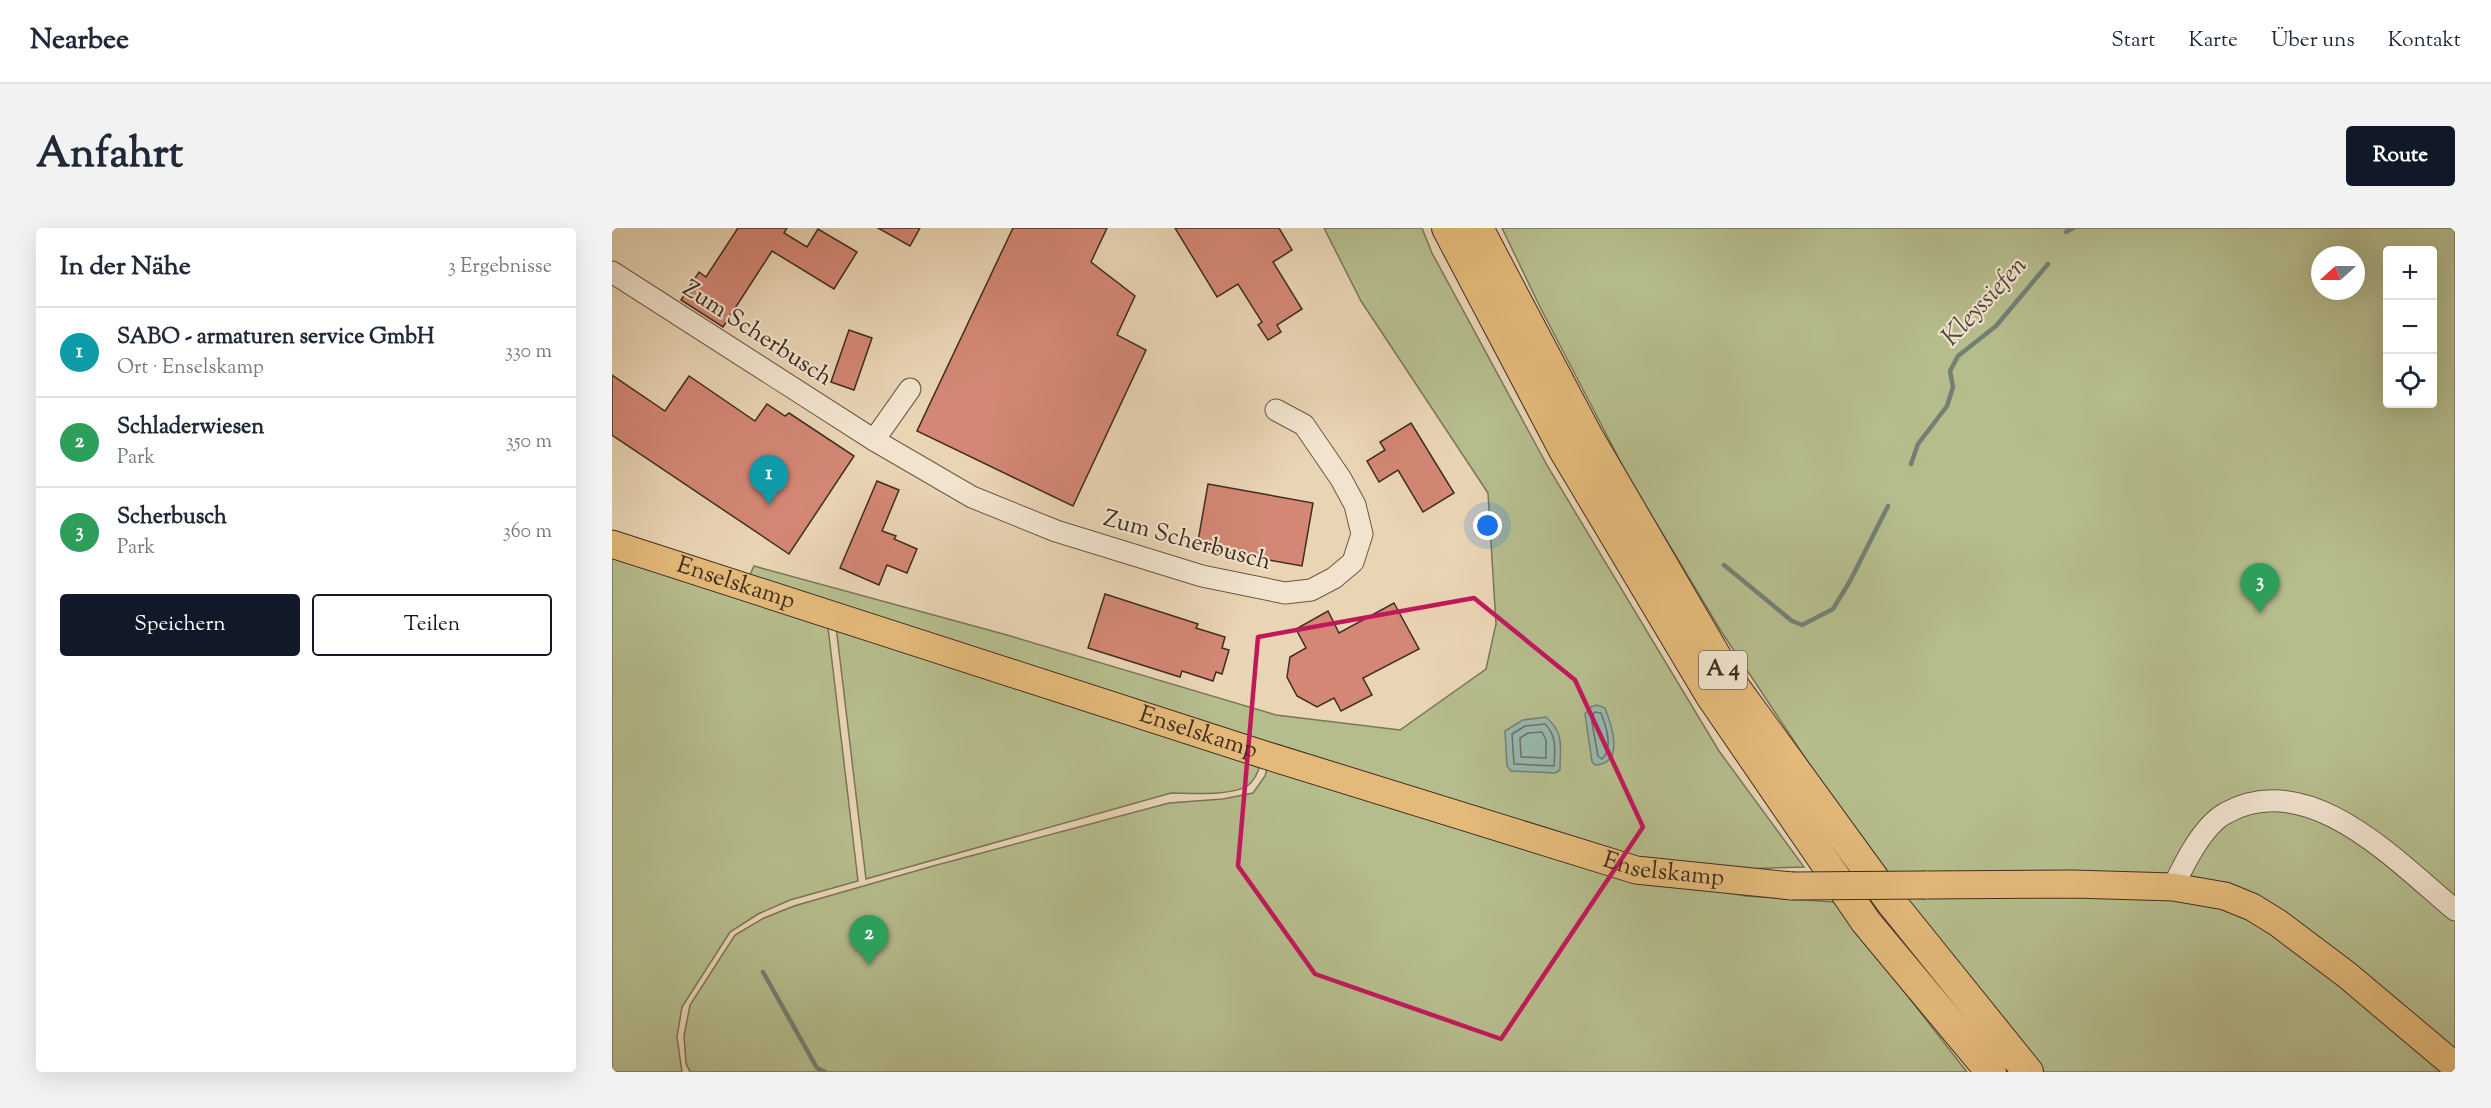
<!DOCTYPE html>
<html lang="de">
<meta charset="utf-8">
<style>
:root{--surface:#fff;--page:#f2f2f3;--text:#1f2937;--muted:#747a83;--line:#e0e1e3;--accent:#111827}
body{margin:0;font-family:"Sorts Mill Goudy",serif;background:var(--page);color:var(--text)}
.controls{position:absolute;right:18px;top:18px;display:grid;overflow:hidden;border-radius:6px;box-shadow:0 6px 24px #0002}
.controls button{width:54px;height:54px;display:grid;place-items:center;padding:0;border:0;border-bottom:2px solid var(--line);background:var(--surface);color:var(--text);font:30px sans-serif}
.compass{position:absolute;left:1699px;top:18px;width:54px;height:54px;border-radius:50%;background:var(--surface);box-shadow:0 6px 24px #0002;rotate:249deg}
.you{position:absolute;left:876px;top:298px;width:21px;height:21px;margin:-15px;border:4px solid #fff;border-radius:50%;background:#1a73e8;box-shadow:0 0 0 9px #1a73e833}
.badge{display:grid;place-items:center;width:39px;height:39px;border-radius:50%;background:var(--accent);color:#fff;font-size:20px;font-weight:700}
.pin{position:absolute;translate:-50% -50px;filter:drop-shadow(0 2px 3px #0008)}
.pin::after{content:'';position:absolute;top:32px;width:21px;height:18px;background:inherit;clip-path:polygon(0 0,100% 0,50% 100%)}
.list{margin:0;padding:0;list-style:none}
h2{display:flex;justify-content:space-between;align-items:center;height:78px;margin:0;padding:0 24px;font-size:26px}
h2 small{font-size:20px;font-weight:400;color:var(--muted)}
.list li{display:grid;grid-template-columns:39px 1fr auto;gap:18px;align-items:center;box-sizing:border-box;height:90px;padding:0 24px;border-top:2px solid var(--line)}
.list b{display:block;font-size:22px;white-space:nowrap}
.list p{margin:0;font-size:20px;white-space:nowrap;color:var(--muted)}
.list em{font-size:20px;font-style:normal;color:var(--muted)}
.actions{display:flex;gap:12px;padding:18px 24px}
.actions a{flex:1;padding:14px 0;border:2px solid var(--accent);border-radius:6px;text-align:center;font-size:21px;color:var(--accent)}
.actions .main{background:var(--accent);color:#fff}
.icon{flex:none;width:33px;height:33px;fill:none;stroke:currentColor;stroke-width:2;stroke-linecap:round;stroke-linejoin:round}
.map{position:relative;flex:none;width:1843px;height:844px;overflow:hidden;border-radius:6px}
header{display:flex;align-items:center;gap:36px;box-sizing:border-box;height:84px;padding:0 30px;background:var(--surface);border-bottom:2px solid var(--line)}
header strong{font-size:28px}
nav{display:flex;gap:33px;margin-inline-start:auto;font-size:21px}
.intro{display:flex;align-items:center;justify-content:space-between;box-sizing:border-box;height:144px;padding:0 36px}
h1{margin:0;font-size:42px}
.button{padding:15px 27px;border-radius:6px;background:var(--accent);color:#fff;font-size:21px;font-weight:700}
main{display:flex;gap:36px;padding:0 36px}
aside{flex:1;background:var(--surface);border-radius:6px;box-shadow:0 6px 24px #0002}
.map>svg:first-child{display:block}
.green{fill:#b6bd8d;stroke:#7b7558;stroke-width:1.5;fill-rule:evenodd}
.water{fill:#97b8ad;stroke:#748075;stroke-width:1.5}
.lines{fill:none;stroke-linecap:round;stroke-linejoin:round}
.shore{stroke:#6c7268;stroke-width:1.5}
.stream{stroke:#748075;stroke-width:4.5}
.building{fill:#d38774;stroke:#402d22;stroke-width:1.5}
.minor-casing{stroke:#6a5746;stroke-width:23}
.major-casing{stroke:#402d22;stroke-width:29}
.highway-casing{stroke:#402d22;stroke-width:32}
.minor{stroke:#f1e3ce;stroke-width:21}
.major{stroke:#e4ba7a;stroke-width:27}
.highway{stroke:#e4ba7a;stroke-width:30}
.major-bridge-casing{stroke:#402d22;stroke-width:29;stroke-linecap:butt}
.major-bridge{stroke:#e4ba7a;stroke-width:27}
.marked{fill:none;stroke:#c2185b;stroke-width:4.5;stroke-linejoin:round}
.labels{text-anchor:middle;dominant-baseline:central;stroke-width:4.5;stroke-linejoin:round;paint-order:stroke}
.shield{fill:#f1e3ce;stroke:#756456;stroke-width:1.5}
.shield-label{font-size:22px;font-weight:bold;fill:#402d22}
.street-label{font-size:24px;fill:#402d22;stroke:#f1e3ce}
.water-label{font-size:26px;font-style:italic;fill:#51493e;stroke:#f1e3ce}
</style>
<header>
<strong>Nearbee</strong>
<nav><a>Start</a><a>Karte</a><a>Über uns</a><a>Kontakt</a></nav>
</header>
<div class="intro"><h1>Anfahrt</h1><a class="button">Route</a></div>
<main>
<aside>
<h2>In der Nähe<small>3 Ergebnisse</small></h2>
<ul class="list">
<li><span class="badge" style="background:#0f9aa8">1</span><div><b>SABO - armaturen service GmbH</b><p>Ort · Enselskamp</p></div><em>330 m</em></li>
<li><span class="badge" style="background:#2e9e5b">2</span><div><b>Schladerwiesen</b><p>Park</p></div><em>350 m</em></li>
<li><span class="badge" style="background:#2e9e5b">3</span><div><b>Scherbusch</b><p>Park</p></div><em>360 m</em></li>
</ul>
<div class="actions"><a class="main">Speichern</a><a>Teilen</a></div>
</aside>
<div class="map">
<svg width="1843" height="844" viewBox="0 0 1843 844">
<rect width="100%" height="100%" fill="#e9d4b4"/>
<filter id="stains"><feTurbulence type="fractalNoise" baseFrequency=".00333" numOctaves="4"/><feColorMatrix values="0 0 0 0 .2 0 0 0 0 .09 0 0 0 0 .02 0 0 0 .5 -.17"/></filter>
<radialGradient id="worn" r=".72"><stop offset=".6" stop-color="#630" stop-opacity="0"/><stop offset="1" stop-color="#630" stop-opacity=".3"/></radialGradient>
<!-- green -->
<g class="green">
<path d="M712,0H810L820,25L936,239L1107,523L1192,639L1125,641L1018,628L136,351L142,338L395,407L664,487L788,502L874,441L884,396L876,265L749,73Z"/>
<path d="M890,0H1843V844H1428L1285,668L1109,403L1016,248L928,79ZM1776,22H1820V176H1776ZM1708,27H1744V63H1708Z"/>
<path d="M0,323L215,391L246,653L178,672L146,686L118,704L70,779L65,809L70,844H0Z"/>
<path d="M224,398L649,533C647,542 643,553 635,558C620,568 578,565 559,565L254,651Z"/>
<path d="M657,534L1024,646L1133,668L1222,674L1355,844H78L74,835L72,808L78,777L123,707L152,690L182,678L321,638L557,575L611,571L641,565L653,548Z"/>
</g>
<!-- water -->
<g class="water">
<path d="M985,477L993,480C1000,498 1013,536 983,537L980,534L973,486L979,479Z"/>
<path d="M934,489C953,506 948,518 948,542L943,545L899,543L895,538L893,503L911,492Z"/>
</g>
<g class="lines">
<!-- shore -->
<g class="shore">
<path d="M983,484L989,485C994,498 1002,521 990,531L986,528L979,489Z"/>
<path d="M933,496C945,507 943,523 942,538L902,536L900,506L913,498Z"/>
<path d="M930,504L934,512V530L909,529L908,510L916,505Z"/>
</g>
<!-- stream -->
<g class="stream">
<path d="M1454,4L1461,0"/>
<path d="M1299,236L1306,216L1335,178L1341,159L1338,143L1346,128L1384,98L1436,36"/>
<path d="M1112,337L1180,393L1190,397L1221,381L1238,353L1276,278"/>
<path d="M151,744L205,840L213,844"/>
</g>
</g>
<!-- building -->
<g class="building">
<path d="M126,0H175L172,5L195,19L206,1L245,24L222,61L160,23L111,99L69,72L87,44L94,49Z"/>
<path d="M266,0H308L298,18Z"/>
<path d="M401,0H495L479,34L523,68L505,107L534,122L461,278L305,203Z"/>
<path d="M563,0H667L680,22L661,34L690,81L665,97L669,104L656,112L646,97L650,94L626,56L605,69Z"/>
<path d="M237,102L260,110L242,162L219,154Z"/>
<path d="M0,147L53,183L77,148L143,193L155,176L173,188L177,185L242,228L177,326L0,207Z"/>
<path d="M799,195L842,265L811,284L786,242L767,254L755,233L773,222L768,214Z"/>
<path d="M265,253L287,262L270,303L284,308L282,311L305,321L295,345L275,337L267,357L228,340Z"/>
<path d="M596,256L701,275L690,338L585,319Z"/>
<path d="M493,366L586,396L584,400L613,409L610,420L617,422L610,446L604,444L601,453L570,443L568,449L476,420Z"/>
<path d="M782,375L807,421L751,450L760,467L729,483L722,470L705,479L685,468L675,449L678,429L694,420L684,401L716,383L727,405Z"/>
</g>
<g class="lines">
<defs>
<g id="minor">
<path d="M0,44L262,212L360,269L444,303L590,348L673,365L699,362L722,350L741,334L750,306L743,277L729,251L692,197L664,182"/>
<path d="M262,212L298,161"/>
<path d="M1561,659C1572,636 1591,597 1614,585C1697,539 1784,633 1843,682"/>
</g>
<g id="major">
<path id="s1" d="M0,316L653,527L1024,642L1180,658"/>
<path d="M1313,657L1461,656L1561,659L1613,668L1640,679L1666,695L1735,747L1843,838"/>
</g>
<g id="highway">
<path d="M835,0L952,222L1099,468L1254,694L1379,844"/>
<path d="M866,0L975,207L1119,454L1279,674L1416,844"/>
</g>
</defs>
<!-- minor casing -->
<use href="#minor" class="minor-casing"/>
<!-- major casing -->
<use href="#major" class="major-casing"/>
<!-- highway casing -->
<use href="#highway" class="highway-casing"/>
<!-- minor -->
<use href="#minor" class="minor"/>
<!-- major -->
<use href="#major" class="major"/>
<!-- highway -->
<use href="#highway" class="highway"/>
<defs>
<path id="major-bridge" d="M1180,658L1313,657"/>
</defs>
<!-- major-bridge casing -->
<use href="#major-bridge" class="major-bridge-casing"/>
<!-- major-bridge -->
<use href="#major-bridge" class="major-bridge"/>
</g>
<!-- marked area -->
<path class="marked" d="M862,370L963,452L1031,599L889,811L703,746L626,638L646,409Z"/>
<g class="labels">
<!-- shield labels -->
<rect class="shield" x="1087" y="423" width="48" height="38" rx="4.5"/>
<g class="shield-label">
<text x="1111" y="442">A 4</text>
</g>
<!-- street labels -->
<g class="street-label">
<text transform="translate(145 106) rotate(33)">Zum Scherbusch</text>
<text transform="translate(575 313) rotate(15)">Zum Scherbusch</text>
<text stroke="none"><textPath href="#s1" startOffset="130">Enselskamp</textPath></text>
<text stroke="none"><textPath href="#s1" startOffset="616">Enselskamp</textPath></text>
<text stroke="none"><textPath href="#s1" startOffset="1102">Enselskamp</textPath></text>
</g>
<!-- water labels -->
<g class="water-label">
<text transform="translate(1373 74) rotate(-47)">Kleyssiefen</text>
</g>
</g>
<rect width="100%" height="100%" filter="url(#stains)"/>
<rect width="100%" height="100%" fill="url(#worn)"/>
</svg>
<div class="controls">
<button>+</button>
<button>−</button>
<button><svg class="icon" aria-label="locate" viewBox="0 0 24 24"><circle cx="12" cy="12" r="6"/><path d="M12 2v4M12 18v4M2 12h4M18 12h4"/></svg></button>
</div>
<svg class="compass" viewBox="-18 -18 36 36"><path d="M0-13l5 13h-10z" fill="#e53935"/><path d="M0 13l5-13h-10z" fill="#747a83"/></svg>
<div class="you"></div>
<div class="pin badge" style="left:157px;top:277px;background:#0f9aa8">1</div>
<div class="pin badge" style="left:257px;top:737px;background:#2e9e5b">2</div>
<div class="pin badge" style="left:1648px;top:385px;background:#2e9e5b">3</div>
</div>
</main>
